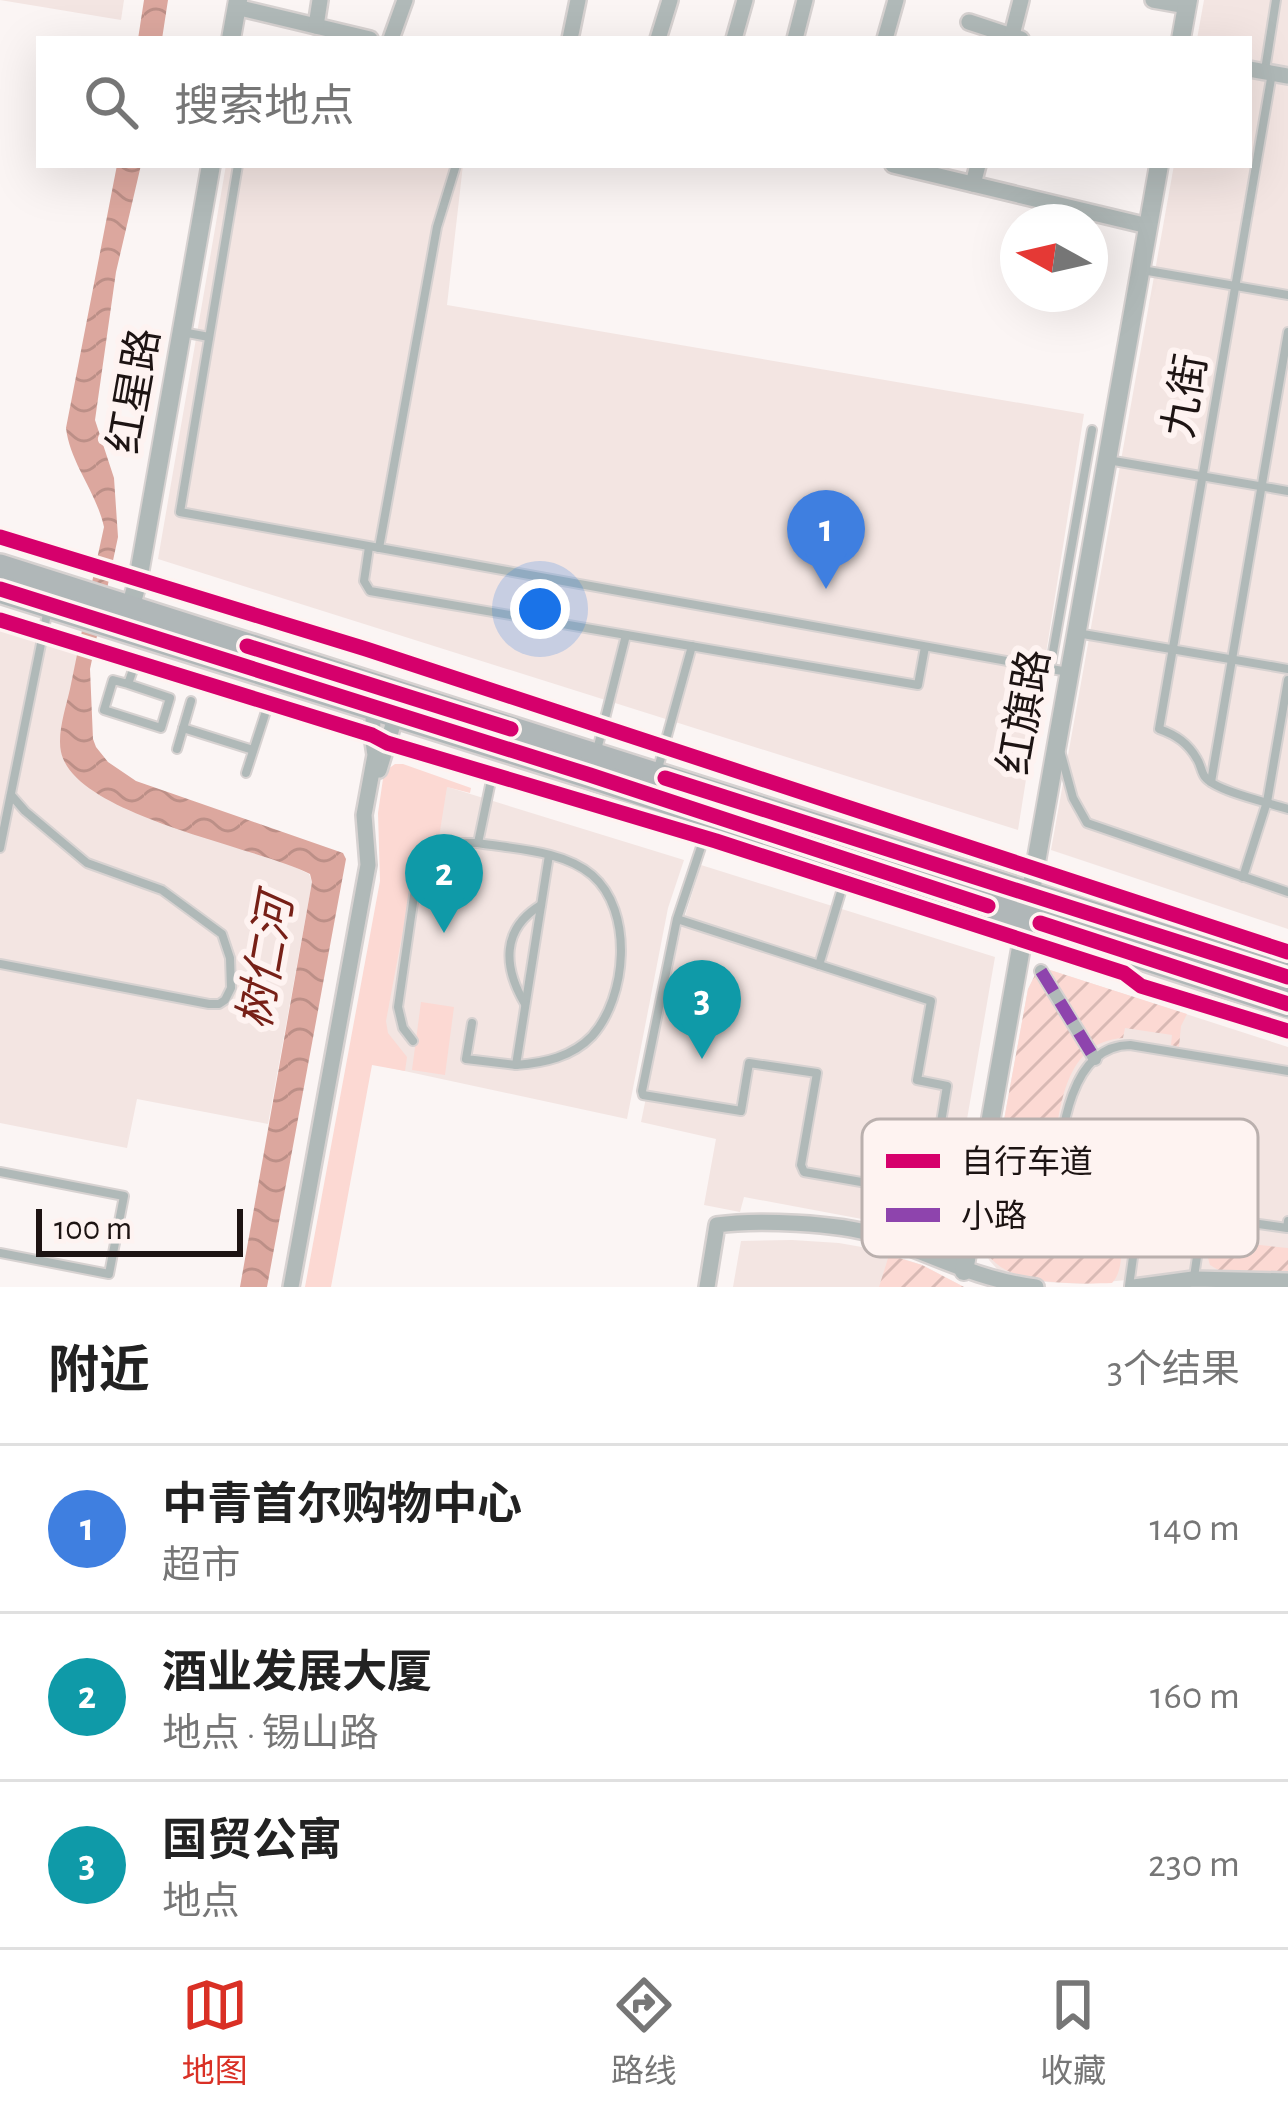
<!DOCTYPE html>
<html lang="zh">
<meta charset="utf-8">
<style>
:root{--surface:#fff;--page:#f2f2f2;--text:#222;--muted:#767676;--line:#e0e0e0;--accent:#d93025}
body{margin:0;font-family:"Alegreya Sans","Noto Sans SC",sans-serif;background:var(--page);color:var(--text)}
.compass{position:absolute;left:1000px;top:204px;width:108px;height:108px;border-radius:50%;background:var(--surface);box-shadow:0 12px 48px #0002;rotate:278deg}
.scale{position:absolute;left:36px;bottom:30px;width:207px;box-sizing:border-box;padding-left:12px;border:6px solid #1d1413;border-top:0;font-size:33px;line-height:42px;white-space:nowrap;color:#1d1413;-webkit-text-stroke:9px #fef3f1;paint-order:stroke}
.you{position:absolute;left:540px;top:609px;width:42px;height:42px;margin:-30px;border:9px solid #fff;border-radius:50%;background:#1a73e8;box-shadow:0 0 0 18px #1a73e833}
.badge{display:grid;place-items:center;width:78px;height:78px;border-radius:50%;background:var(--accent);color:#fff;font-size:39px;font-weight:700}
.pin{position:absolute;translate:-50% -99px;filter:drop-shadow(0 3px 6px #0008)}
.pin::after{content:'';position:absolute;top:63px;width:42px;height:36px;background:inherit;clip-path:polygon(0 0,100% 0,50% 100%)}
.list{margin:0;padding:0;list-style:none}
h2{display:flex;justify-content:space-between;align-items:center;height:156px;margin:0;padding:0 48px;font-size:51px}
h2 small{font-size:39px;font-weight:400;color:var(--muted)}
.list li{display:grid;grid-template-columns:78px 1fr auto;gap:36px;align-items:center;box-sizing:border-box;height:168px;padding:0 48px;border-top:3px solid var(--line)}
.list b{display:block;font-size:45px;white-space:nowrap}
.list p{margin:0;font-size:39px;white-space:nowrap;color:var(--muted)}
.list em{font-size:39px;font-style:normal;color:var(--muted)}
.icon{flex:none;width:66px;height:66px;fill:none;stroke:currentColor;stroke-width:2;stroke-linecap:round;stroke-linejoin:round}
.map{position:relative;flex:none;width:1288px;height:1287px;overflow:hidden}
.search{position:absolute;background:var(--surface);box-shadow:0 12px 48px #0002;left:36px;right:36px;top:36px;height:132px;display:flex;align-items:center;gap:30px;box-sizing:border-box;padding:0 42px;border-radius:0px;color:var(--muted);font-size:45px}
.sheet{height:660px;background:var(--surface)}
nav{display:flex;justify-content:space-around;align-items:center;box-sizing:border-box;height:168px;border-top:3px solid var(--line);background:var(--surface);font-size:33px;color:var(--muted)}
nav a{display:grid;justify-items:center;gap:6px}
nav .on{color:var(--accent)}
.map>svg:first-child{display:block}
.built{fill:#f3e5e2}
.grass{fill:#fcd9d3}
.garden{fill:url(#garden-furrows)}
.water{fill:url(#water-waves)}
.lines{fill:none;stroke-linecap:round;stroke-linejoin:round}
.service-casing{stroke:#d7d2d1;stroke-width:12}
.pedestrian-casing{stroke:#d7d2d1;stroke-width:16}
.minor-casing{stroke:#d7d2d1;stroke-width:20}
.tertiary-casing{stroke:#d7d2d1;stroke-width:22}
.trunk-casing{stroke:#d7d2d1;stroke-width:32}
.service{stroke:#b0b9b8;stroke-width:8}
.pedestrian{stroke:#b0b9b8;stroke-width:12}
.minor{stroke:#b0b9b8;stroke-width:15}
.tertiary{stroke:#b0b9b8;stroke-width:18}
.trunk{stroke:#b0b7b8;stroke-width:27}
.quiet{stroke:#8e44ad;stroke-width:12;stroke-dasharray:24 12;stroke-linecap:butt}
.cycleway-casing{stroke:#fef3f1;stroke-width:22}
.cycleway{stroke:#d6006c;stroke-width:15}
.labels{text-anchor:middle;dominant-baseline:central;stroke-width:12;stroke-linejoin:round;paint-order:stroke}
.street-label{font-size:42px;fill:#1d1413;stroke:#fef3f1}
.water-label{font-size:45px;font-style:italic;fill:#772017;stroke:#fef3f1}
.key{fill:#fef3f1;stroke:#bab0ae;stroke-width:3}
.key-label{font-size:33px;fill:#1d1413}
</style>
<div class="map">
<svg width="1288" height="1287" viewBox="0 0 1288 1287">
<defs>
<pattern id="garden-furrows" width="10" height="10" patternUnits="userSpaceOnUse" patternTransform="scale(3)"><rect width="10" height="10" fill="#fcd9d3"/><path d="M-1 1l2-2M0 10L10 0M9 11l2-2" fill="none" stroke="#d8b9b4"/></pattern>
<pattern id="water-waves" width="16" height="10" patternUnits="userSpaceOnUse" patternTransform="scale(3)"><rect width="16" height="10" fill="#dca79e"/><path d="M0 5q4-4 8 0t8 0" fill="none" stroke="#bc8f87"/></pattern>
</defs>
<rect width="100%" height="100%" fill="#fbf5f4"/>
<!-- built -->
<g class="built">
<path d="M0,0H124L121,20Z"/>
<path d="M1204,0H1288V929L1051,850L1174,165H1249V39H1197Z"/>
<path d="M226,165H463L447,305L1084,414L1018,830L158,559Z"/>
<path d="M0,621L79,646L62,735L61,753L309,874L312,882L268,1124L137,1099L127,1148L0,1123Z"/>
<path d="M425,780L684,860L668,908L627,1119L372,1064Z"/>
<path d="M701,865L995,957L947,1235L744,1197L740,1212L704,1205L716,1139L641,1122L681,929Z"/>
<path d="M1050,970L1288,1047V1272L1220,1271L1085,1284L1027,1281L997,1269L989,1260L982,1240L1028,989L1035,975Z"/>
<path d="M792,1240L839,1243L873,1249L922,1265L964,1287H733L741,1241Z"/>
</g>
<!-- grass -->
<g class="grass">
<path d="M395,764H403L471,788L470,793L447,787L439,837L429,839L418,850L386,1021L388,1033L407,1057L405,1071L372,1065L331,1287H305L380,881L378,813L384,772Z"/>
<path d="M421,1002L454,1007L445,1075L412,1070Z"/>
</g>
<!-- garden -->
<g class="garden">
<path d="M1050,970L1187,1014L1181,1026L1179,1047L1171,1045L1172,1035L1125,1028L1123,1038C1064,1042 1060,1108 1053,1154C1050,1179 1046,1203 1042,1228L1116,1240L1121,1244C1122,1256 1121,1274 1112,1283C1072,1284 991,1287 982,1240L1028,989L1035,975Z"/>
<path d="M1210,1240L1288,1248V1272L1220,1271L1210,1265L1208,1258Z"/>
<path d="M889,1255L922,1265L964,1287H879Z"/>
</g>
<!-- water -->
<g class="water">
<path d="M144,0H168L162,39H138Z"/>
<path d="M117,165H141L116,272L95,420L114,478L118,537L90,669L93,739L96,747L108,762L136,781L343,853L346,859L267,1287H240L312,882L310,874C255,846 75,816 61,752C57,733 66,707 70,689C81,635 92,581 104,527C96,491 70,463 66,428Z"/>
</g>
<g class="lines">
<defs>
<g id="service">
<path d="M1265,70L1276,0"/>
<path d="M1272,73L1159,729C1176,735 1188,743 1197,759C1201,765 1201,772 1205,777C1215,791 1270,803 1288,809"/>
<path d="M238,165L180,512L1068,672"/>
<path d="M1142,270L1288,295"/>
<path d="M182,332L209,337"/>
<path d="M1108,460L1288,491"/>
<path d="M369,547L364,581L370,591L918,685L925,647"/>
<path d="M379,548L437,227L456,165"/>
<path d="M1077,633L1288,669"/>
<path d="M1050,669L1092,430"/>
<path d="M128,684L170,698L161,728L104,710L113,680L128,684L135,664"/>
<path d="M183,728L253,750"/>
<path d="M177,749L191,701"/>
<path d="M597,750L626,635"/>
<path d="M1061,754L1073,798L1087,823L1288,892"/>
<path d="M657,772L692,646"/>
<path d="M246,773L268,705"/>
<path d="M492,776L478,843C513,849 563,850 592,875C634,911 627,997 592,1036C572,1057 544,1063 516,1065L549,855"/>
<path d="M1211,782L1288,332"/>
<path d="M0,848L48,609"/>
<path d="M1243,877L1267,802L1288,680"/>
<path d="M677,919L931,1001L917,1080L947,1086L930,1189L924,1193L804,1172L801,1165L817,1073L749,1063L741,1111L643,1095L642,1091L677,919L704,838"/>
<path d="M0,964L209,1004H219L225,1000L231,988L230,958L222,934L162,890L87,863L25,811L11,795"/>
<path d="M819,965L844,882"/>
<path d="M525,1004C503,967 501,929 541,905"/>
<path d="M472,1023L466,1059L516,1065"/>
<path d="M413,1041L403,1028L398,1007L419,861L429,847L441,843H478"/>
<path d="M940,1133L985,1141"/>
<path d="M0,1172L124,1196L109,1274L0,1253"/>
<path d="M1138,1224L1053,1211C1060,1160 1060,1046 1130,1045L1288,1071"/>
<path d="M1194,1277L1203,1216"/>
<path d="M1129,1286L1140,1207L1287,1228L1288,1221"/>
</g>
<path id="pedestrian" d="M1041,971L1095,1059"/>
<g id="minor">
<path d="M1153,0L1187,6"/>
<path d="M236,7L370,39"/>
<path d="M969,22L1021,39"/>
<path d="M316,26L320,0"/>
<path d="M391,39L405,0"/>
<path d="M570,39L578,0"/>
<path d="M658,39L670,0"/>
<path d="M734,39L745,0"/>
<path d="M795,39L805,0"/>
<path d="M885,39L896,0"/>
<path d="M1011,39L1021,0"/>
<path d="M1249,69L1288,76"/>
<path d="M893,165L1148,226"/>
<path d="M973,184L978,165"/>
<path d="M379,770L396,715"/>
<path d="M291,1287L368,865L364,815L375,755L372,735L374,708"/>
<path d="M707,1287L717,1225C755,1219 839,1223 876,1235C931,1254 978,1280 1036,1287"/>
<path d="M1134,1287L1193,1279L1288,1281"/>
</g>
<g id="tertiary">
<path d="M231,39L238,0"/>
<path d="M1181,39L1188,0"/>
<path d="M127,620L138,580L211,165"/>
<path d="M964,1271L1159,165"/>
</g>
<g id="trunk">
<path d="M0,568L1288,977"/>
<path d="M0,589L590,775L1288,1004"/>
</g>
</defs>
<!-- service casing -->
<use href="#service" class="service-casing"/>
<!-- pedestrian casing -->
<use href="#pedestrian" class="pedestrian-casing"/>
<!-- minor casing -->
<use href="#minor" class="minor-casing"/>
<!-- tertiary casing -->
<use href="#tertiary" class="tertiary-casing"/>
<!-- trunk casing -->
<use href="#trunk" class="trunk-casing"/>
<!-- service -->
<use href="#service" class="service"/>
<!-- pedestrian -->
<use href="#pedestrian" class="pedestrian"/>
<!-- minor -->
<use href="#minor" class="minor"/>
<!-- tertiary -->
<use href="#tertiary" class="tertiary"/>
<!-- trunk -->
<use href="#trunk" class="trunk"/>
<!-- quiet -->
<path class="quiet" d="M1041,971L1095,1059"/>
<defs>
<g id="cycleway">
<path d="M0,537L366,649L1288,952"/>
<path d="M0,589L590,775L988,906"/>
<path d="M0,620L372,735L387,743L716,841L1124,973L1141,986L1288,1031"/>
<path d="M247,646L511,729"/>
<path d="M665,778L1288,977"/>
<path d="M1040,923L1288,1004"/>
</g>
</defs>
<!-- cycleway casing -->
<use href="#cycleway" class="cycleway-casing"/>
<!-- cycleway -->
<use href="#cycleway" class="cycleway"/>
</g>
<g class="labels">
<!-- street labels -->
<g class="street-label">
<text transform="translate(135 391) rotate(-80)">红星路</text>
<text transform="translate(1186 396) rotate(-80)">九街</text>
<text transform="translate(1025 712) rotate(-80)">红旗路</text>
</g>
<!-- water labels -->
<g class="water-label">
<text transform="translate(267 962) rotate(-80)">树仁河</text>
</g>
</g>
<!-- legend -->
<rect x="862" y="1119" width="396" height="138" rx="18" class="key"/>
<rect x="886" y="1154" width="54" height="14" fill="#d6006c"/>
<rect x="886" y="1208" width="54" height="14" fill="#8e44ad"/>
<g class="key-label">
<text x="961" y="1173">自行车道</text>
<text x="961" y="1227">小路</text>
</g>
</svg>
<svg class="compass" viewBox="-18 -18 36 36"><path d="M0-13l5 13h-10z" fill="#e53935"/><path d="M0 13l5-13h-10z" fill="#767676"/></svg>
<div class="scale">100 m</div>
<div class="you"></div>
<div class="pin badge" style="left:826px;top:589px;background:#3f7fe0">1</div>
<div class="pin badge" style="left:444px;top:933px;background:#0f9aa8">2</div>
<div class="pin badge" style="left:702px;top:1059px;background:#0f9aa8">3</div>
<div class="search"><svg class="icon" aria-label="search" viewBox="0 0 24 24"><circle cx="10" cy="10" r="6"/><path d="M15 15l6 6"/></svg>搜索地点</div>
</div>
<section class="sheet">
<h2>附近<small>3个结果</small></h2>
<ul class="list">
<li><span class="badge" style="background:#3f7fe0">1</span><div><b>中青首尔购物中心</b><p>超市</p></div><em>140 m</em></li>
<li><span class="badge" style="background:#0f9aa8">2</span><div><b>酒业发展大厦</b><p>地点 · 锡山路</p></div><em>160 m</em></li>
<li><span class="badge" style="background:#0f9aa8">3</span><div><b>国贸公寓</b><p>地点</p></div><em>230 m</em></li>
</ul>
</section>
<nav>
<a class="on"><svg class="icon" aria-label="map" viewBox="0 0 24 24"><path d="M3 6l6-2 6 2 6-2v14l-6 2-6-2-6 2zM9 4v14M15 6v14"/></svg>地图</a>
<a><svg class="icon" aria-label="directions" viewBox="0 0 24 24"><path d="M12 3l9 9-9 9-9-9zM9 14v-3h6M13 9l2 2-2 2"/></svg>路线</a>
<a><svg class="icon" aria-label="saved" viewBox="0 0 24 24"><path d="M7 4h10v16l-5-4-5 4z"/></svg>收藏</a>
</nav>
